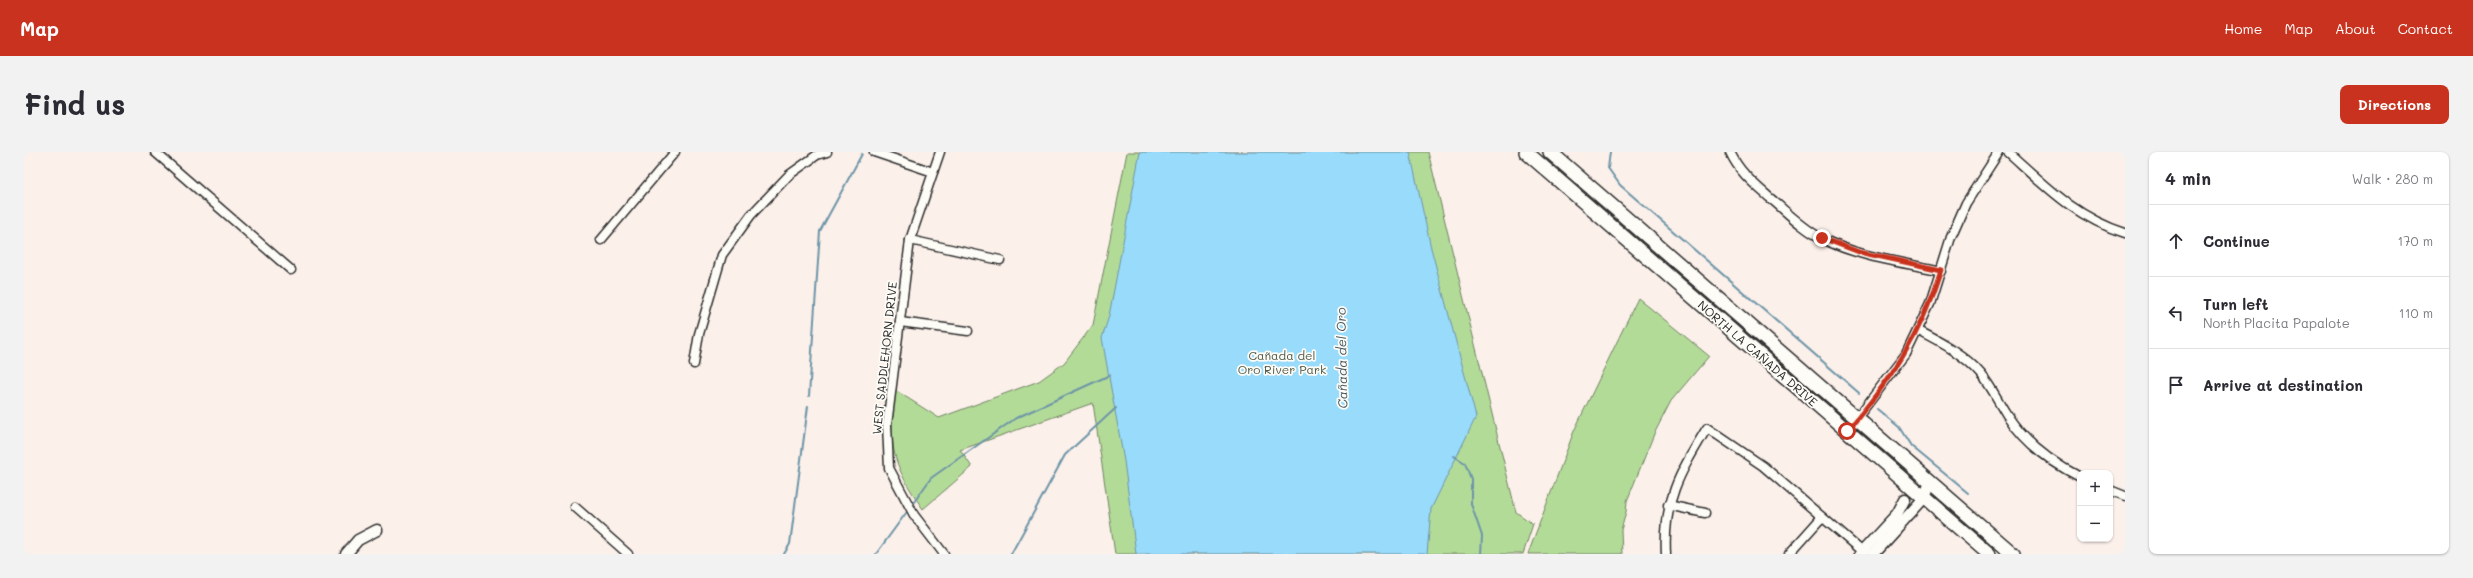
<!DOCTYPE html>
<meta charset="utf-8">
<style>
:root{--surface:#fff;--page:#f2f2f3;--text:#2b2b33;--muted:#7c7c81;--line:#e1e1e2;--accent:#c8321e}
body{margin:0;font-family:Mali,sans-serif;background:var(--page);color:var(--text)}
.controls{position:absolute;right:12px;bottom:12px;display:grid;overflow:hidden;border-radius:8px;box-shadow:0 1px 3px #0004}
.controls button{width:36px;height:36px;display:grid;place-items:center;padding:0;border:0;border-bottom:1px solid var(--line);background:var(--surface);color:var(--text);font:20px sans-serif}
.stop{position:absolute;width:12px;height:12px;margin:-9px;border:3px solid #c8321e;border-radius:50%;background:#fff}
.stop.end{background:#c8321e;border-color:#fff;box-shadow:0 1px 4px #0008}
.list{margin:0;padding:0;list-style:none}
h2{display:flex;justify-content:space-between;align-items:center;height:52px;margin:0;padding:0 16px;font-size:17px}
h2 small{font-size:13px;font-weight:400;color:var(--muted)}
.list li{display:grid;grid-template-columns:26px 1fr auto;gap:12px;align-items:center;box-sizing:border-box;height:72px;padding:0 16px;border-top:1px solid var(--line)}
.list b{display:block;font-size:15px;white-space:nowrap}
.list p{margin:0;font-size:13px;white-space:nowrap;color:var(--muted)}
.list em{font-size:13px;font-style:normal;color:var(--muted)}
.icon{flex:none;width:22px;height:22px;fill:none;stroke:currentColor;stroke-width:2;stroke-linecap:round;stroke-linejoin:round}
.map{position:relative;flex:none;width:2101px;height:402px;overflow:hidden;border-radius:8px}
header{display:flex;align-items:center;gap:24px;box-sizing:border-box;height:56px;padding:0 20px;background:var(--accent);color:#fff}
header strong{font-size:19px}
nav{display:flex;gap:22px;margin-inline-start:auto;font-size:14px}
.intro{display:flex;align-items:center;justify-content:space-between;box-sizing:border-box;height:96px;padding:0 24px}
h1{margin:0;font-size:28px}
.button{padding:10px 18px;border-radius:8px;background:var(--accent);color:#fff;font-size:14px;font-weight:700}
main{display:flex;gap:24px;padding:0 24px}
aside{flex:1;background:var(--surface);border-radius:8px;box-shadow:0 1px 3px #0004}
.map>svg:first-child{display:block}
.green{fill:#b3db98;stroke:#6f8362}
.water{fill:#99dbfb;stroke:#6d95a8}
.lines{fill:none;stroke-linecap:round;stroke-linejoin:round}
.stream{stroke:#6d95a8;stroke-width:2}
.minor-casing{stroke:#2b2b2b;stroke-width:11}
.tertiary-casing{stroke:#2b2b2b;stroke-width:13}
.primary-casing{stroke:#2b2b2b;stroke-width:16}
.minor{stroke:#fdfcf7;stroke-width:8}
.tertiary{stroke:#fdfcf7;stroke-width:10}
.primary{stroke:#fdfcf7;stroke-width:13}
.route{stroke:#c8321e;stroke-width:5}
.labels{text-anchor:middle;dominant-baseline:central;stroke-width:3.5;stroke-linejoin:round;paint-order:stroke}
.street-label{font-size:12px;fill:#2b2b2b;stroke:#fdfcf7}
.park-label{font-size:12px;fill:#4d5746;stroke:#fdfcf7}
.water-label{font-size:13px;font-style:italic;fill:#46575f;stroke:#fdfcf7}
</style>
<header>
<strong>Map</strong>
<nav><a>Home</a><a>Map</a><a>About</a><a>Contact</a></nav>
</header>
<div class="intro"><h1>Find us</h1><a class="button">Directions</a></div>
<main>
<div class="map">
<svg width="2101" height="402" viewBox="0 0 2101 402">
<rect width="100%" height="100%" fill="#fcf0ea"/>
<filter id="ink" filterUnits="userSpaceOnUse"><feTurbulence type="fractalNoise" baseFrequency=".025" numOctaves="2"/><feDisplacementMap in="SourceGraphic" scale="8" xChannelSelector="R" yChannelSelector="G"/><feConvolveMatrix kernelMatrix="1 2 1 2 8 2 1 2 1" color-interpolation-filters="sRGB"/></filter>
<g filter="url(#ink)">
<!-- green -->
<g class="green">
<path d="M1103,0H1404L1492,360L1509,372L1499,402H1091L1069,251L936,298L948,315L899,357C867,311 864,293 871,238L915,266L1015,229L1040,211L1069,173Z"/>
<path d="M1614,146L1685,204L1647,249L1630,282L1603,349L1602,360L1597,378L1598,402H1504L1550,279Z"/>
</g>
<!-- water -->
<path class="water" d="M1116,0H1386L1407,96L1452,265L1407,357L1403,402H1112L1100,309L1078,186L1085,164Z"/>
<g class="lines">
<!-- stream -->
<g class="stream">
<path d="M1586,0L1584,16L1596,33L1835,241"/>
<path d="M785,244L796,79L838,2"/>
<path d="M1853,257L1875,275L1887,294L1944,341"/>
<path d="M1430,304L1441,311L1447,327V352L1458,384L1457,402"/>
<path d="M890,350L907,326L992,266L1086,223"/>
<path d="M760,402L766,392L784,254"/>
<path d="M852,402L882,361"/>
<path d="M987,402L1041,303L1092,256"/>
</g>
<defs>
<g id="minor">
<path d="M131,0L267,118"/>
<path d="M850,0L909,20"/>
<path d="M916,0L886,88L863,273L865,316L890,363L920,402"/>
<path d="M1706,0C1715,20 1730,32 1746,46C1763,60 1779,77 1799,87C1834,105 1878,110 1917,119"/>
<path d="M1984,0C2022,34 2051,65 2101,81"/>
<path d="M577,88L651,0"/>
<path d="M886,88L976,108"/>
<path d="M876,170L944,179"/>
<path d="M1895,179C1918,191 1940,202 1957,222C1967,234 1974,249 1983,263C2001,291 2026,310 2056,325"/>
<path d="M670,212L675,182L698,103L727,63L765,23L793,3L803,0"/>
<path d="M1823,279L1882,202L1906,152L1927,85L1942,51L1975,0"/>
<path d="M2086,338L2101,344"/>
<path d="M1644,353L1681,361"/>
<path d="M551,355L604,402"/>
<path d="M1642,402C1639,348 1656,321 1683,276L1739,314L1841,402"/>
<path d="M1765,402L1798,365"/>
</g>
<g id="tertiary">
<path d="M322,402L334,388L353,378"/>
<path d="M1836,402L1873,362L1881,347"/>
<path d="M1849,402L1900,346L1906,330"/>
</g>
<g id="primary">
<path d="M1502,0L1965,402"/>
<path d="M1526,0L1989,402"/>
</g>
</defs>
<!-- minor casing -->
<use href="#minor" class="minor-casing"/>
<!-- tertiary casing -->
<use href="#tertiary" class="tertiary-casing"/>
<!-- primary casing -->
<use href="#primary" class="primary-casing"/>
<!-- minor -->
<use href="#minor" class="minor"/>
<!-- tertiary -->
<use href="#tertiary" class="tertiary"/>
<!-- primary -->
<use href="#primary" class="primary"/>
</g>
</g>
<g class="lines" filter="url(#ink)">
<!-- route -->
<path class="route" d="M1798,86L1835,100L1917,118C1896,185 1868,226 1823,279"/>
</g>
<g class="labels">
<!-- street labels -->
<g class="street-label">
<text transform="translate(1734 201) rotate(41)">NORTH LA CAÑADA DRIVE</text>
<text transform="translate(860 206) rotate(-84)">WEST SADDLEHORN DRIVE</text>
</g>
<!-- park labels -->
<g class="park-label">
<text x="1258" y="203">Cañada del<tspan x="1258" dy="14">Oro River Park</tspan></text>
</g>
<!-- water labels -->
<g class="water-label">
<text transform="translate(1317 206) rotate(-91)">Cañada del Oro</text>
</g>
</g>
</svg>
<div class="controls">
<button>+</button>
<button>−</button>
</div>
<div class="stop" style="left:1823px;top:279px"></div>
<div class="stop end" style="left:1798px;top:86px"></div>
</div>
<aside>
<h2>4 min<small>Walk · 280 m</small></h2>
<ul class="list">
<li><svg class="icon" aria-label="ahead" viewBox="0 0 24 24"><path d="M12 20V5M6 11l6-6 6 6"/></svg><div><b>Continue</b></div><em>170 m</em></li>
<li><svg class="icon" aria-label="left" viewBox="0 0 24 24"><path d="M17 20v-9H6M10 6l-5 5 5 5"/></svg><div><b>Turn left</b><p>North Placita Papalote</p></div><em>110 m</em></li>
<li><svg class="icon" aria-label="arrive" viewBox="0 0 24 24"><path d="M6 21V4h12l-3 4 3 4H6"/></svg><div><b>Arrive at destination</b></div></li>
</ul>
</aside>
</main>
